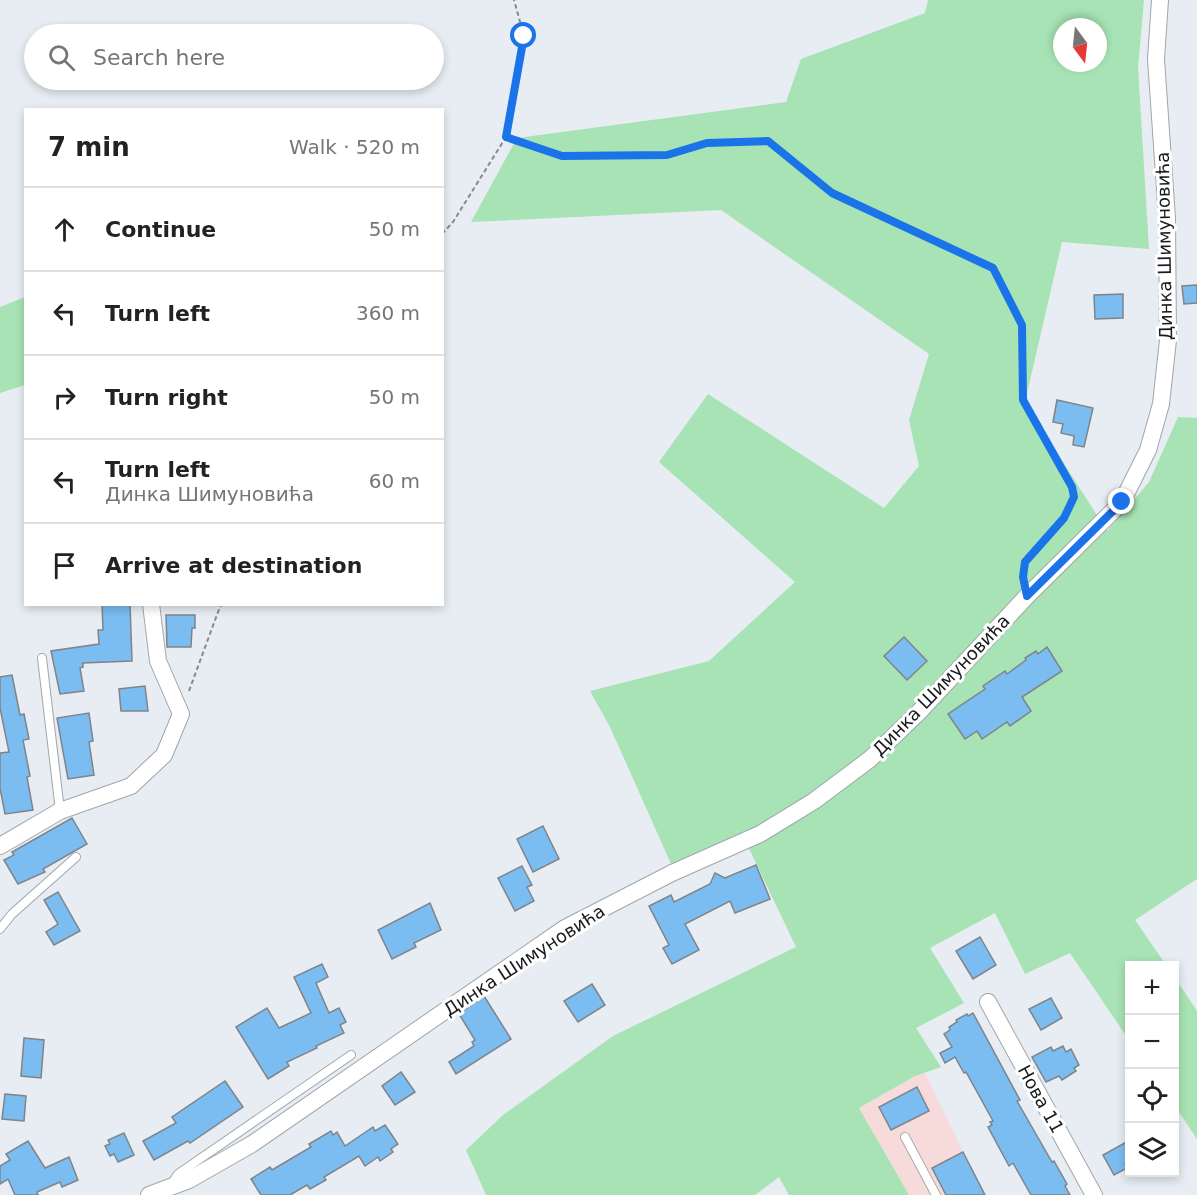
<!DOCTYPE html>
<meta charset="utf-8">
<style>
:root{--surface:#fff;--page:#f6f6f6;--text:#222;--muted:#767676;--line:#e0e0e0}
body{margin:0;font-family:"DejaVu Sans",sans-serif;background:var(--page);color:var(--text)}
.controls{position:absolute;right:18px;bottom:18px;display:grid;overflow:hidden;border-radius:0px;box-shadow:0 3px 9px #0003}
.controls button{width:54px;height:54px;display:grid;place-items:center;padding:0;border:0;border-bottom:2px solid var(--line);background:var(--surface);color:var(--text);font:30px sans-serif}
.compass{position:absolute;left:1053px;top:18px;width:54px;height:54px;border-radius:50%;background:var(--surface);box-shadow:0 3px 9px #0003;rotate:165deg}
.stop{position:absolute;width:18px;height:18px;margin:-14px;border:4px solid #1a73e8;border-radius:50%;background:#fff}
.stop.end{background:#1a73e8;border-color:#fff;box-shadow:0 2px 6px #0008}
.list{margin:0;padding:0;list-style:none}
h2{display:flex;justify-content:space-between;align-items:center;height:78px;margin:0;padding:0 24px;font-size:26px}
h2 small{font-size:20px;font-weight:400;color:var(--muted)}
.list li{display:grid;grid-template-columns:39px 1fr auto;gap:18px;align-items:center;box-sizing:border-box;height:84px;padding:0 24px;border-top:2px solid var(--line)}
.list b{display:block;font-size:22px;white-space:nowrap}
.list p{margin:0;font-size:20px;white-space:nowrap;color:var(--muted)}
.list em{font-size:20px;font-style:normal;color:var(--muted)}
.icon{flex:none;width:33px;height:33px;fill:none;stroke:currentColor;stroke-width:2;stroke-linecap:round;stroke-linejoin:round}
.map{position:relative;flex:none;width:1197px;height:1195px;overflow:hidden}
.search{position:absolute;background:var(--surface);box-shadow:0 3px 9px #0003;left:24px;top:24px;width:420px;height:66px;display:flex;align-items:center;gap:15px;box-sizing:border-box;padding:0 21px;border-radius:33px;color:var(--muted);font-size:22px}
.panel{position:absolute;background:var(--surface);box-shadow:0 3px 9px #0003;left:24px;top:108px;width:420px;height:498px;border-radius:0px}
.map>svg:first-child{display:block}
.commercial{fill:#f6dbda}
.green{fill:#a7e3b4;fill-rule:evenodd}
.building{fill:#7bbcf1;stroke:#7f8489;stroke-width:1.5}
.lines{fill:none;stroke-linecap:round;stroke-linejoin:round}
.service-casing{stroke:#a0a6ab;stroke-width:10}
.minor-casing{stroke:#a0a6ab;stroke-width:18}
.path{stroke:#868a8e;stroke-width:2;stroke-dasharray:4.5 3;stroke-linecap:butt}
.service{stroke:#fff;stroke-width:8}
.minor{stroke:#fff;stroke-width:16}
.route{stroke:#1a73e8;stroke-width:8}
.labels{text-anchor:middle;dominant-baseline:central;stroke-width:6;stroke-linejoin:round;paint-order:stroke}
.street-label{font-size:18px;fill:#191b1d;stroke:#fff}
</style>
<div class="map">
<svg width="1197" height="1195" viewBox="0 0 1197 1195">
<rect width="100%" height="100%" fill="#e7edf2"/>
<!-- commercial -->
<path class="commercial" d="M925,1073L963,1152L985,1195H909L859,1108L915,1076Z"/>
<!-- green -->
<g class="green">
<path d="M928,0H1144L1138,68L1149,249L1062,242L1025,402L1107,531L1149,482L1178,417L1197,418V879L1135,920L1166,965L1130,966L1129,1040L1070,953L1025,974L995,913L930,948L964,1003L916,1028L941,1067L915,1076L859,1108L909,1195H789L779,1177L755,1195H486L466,1150L503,1115L613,1036L796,947L743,836L672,866L610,727L590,691L709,661L795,582L659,462L708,394L884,508L919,466L909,420L929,354L721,210L471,222L517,138L786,102L801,59L925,13ZM1062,27H1098V63H1062Z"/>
<path d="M25,297V385L0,393V307Z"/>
<path d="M1175,978L1197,1011V1139L1175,1106Z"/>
</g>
<!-- building -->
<g class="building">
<path d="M1197,285V303L1184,304L1182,286Z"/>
<path d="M1123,294V318L1095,319L1094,295Z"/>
<path d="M1057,400L1093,408L1084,447L1073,445L1074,436L1061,433L1063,424L1053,422Z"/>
<path d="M102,604H130L132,661L83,663V667L80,668L84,691L60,694L51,651L99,644L98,630H103Z"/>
<path d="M166,615H195V628H192L191,647H167Z"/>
<path d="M904,637L927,661L907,680L884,656Z"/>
<path d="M1047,647L1062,671L1022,697L1031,711L1010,726L1007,722L982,739L977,731L965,739L948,714L985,689L983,686L1005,671L1007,674L1026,660L1025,658L1036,651L1038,654Z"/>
<path d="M12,675L20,715L24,714L29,739L23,740L30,776L27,777L33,810L5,814L0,788V753L9,752L0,708V677Z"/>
<path d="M145,686L148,711H121L119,689Z"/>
<path d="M89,713L93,741L89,742L94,775L68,779L57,718Z"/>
<path d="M72,818L87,844L43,869L45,872L18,884L4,860L14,855L12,852Z"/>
<path d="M543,826L559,859L533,872L517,839Z"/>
<path d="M756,865L770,899L735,913L730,901L685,924L699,950L672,964L663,948L669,945L649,906L671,895L674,902L710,884L715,873L725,878Z"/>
<path d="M522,866L532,885L527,887L534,901L515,911L498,878Z"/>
<path d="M58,892L80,931L54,945L46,932L58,924L44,900Z"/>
<path d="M430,903L441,930L414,943L416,947L392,959L378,930Z"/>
<path d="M980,937L996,965L973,979L956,951Z"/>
<path d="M322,964L328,977L316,983L329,1013L339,1008L346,1022L340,1025L344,1033L316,1046L317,1048L287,1062L289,1066L268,1079L236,1027L267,1008L279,1028L311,1013L294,977Z"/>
<path d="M592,984L605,1005L578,1022L564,1001Z"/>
<path d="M484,996L511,1039L456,1074L449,1062L474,1046L472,1042L475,1040L459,1014Z"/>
<path d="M1051,998L1062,1018L1041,1030L1029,1009Z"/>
<path d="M973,1013L1020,1100L1017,1101L1052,1162L1054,1161L1067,1184L1065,1186L1070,1195H1031L1013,1163L1009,1166L988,1127L992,1125L990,1122L993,1121L966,1072L964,1073L955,1057L945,1063L940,1053L952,1047L944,1034L950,1030L949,1027L957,1022L956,1020L967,1014L968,1016Z"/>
<path d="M24,1038L44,1040L41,1078L21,1076Z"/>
<path d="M1063,1046L1066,1052L1071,1049L1079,1065L1074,1068L1076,1071L1062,1080L1059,1076L1046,1082L1032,1057L1051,1047L1053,1051Z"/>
<path d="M401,1072L415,1092L395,1105L382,1086Z"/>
<path d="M225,1081L243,1107L190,1143L188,1141L154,1160L143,1141L176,1123L172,1117Z"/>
<path d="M917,1087L929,1111L891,1130L879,1107Z"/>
<path d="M5,1094L26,1096L24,1121L2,1119Z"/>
<path d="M385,1125L398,1144L391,1149L393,1152L380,1161L378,1157L365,1166L359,1156L324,1177L326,1180L310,1189L307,1185L290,1195H261L251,1179L270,1167L272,1170L311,1147L309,1144L331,1131L333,1135L337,1132L345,1146L373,1127L375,1131Z"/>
<path d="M124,1133L134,1155L118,1162L114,1154L110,1156L105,1146L110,1144L108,1140Z"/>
<path d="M1130,1140V1162L1125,1164L1127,1168L1114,1175L1103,1155Z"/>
<path d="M28,1141L45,1168L69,1157L78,1180L62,1187L60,1182L37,1192L38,1195H15L8,1179L0,1184V1166L10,1160L6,1154Z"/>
<path d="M963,1152L985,1195H946L932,1168Z"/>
</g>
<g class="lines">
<defs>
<g id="service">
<path d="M42,658L60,811"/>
<path d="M0,929L12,914L76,857"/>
<path d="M905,1137L936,1195"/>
<path d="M171,1185L178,1174L351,1055"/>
</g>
<g id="minor">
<path d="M0,846L60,811L131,786L164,755L181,714L158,661L151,604"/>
<path d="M988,1002L1094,1195"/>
<path d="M149,1195L189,1180L252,1144L565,928L672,873L760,834L814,801L870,759L918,713L1027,596L1122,502L1148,450L1161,404L1168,340L1167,218L1156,59L1160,0"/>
</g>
</defs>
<!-- service casing -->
<use href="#service" class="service-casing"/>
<!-- minor casing -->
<use href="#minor" class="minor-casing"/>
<!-- path -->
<g class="path">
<path d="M506,137L562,156L667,155L707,143L768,141L832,193L993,269L1022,325L1023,400L1072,487L1074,497L1064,518L1025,562L1024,578"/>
<path d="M442,234L453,222L506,137L524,36L514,0"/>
<path d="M189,691L218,612L222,604"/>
</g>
<!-- service -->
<use href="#service" class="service"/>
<!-- minor -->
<use href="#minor" class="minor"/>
</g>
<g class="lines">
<!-- route -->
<path class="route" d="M524,36L506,137L562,156L667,155L707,143L768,141L832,193L993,268L1022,325L1023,400L1072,487L1074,497L1064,518L1025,562L1023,577L1027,596L1122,502"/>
</g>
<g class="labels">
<!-- street labels -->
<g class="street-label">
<text transform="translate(1164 246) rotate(-91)">Динка Шимуновића</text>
<text transform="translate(941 685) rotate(-46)">Динка Шимуновића</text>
<text transform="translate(524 960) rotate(-33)">Динка Шимуновића</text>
<text transform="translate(1041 1099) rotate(61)">Нова 11</text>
</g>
</g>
</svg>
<div class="controls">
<button>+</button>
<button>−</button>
<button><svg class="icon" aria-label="locate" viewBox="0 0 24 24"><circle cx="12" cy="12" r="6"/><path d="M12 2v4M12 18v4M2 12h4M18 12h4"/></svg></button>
<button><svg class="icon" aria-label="layers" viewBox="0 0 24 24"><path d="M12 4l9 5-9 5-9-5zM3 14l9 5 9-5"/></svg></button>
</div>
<svg class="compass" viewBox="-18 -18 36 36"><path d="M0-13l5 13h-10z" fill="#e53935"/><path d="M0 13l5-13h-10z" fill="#767676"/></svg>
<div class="stop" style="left:524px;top:36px"></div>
<div class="stop end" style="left:1122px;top:502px"></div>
<div class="search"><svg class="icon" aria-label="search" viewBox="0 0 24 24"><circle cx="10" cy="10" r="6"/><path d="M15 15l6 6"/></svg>Search here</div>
<section class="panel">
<h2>7 min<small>Walk · 520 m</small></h2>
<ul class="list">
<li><svg class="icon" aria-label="ahead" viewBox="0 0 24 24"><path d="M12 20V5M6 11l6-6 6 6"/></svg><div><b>Continue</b></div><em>50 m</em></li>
<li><svg class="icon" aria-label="left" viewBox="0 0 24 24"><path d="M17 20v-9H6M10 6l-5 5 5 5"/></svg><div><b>Turn left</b></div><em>360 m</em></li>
<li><svg class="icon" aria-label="right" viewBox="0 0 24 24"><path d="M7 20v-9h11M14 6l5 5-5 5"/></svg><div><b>Turn right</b></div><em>50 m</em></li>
<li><svg class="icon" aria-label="left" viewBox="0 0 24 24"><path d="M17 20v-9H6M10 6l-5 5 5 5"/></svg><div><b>Turn left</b><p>Динка Шимуновића</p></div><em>60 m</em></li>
<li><svg class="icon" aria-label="arrive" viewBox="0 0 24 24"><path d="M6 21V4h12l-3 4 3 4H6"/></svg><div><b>Arrive at destination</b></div></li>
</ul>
</section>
</div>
